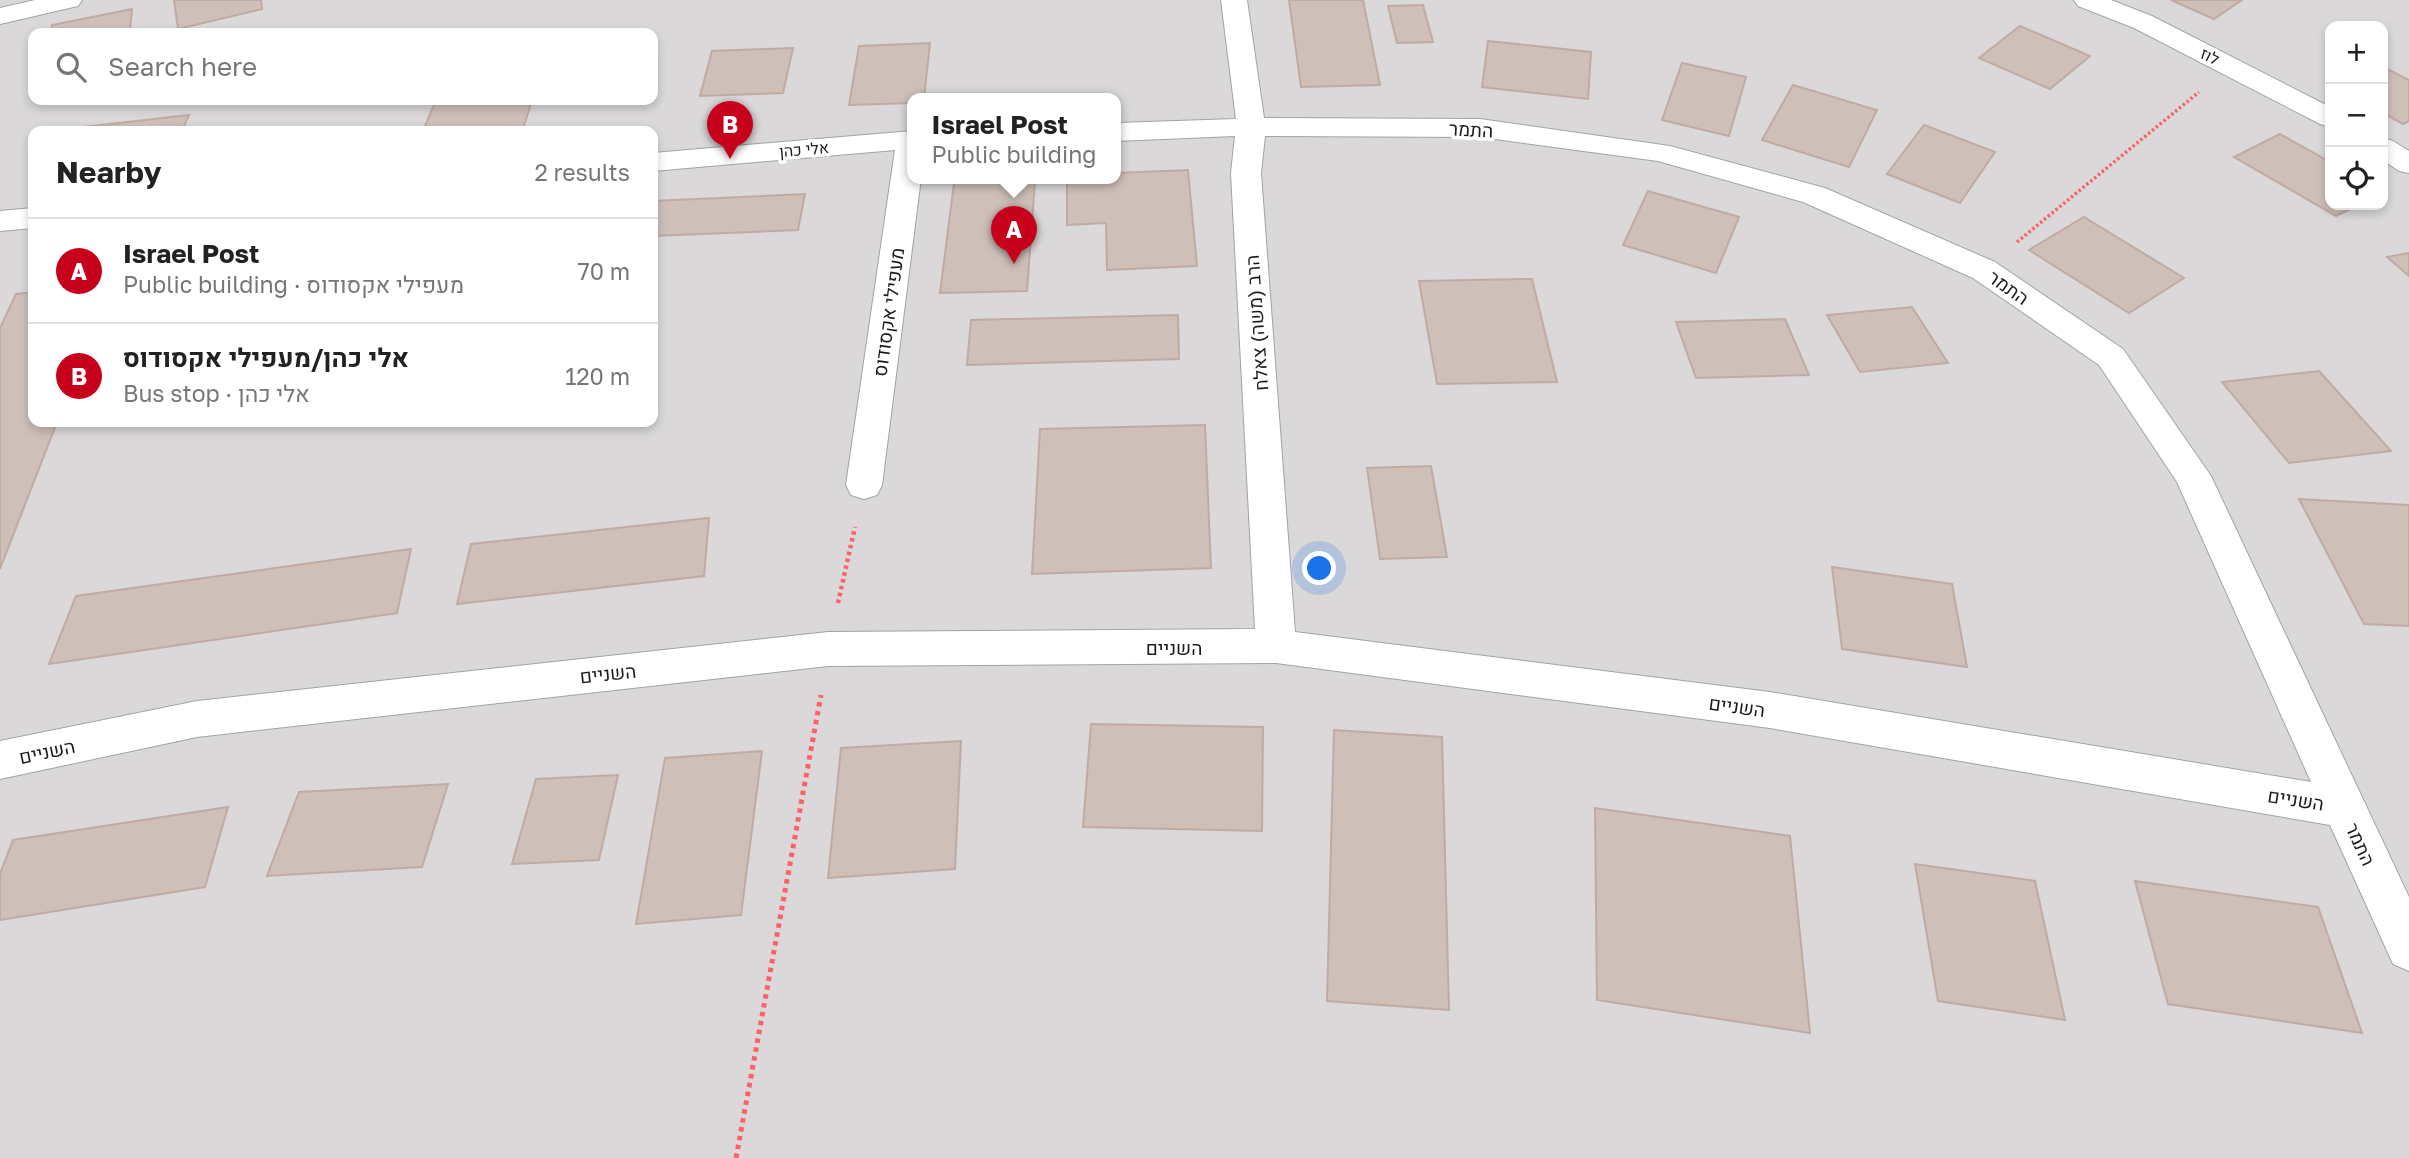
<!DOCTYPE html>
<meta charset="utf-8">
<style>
:root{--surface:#fff;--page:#f2f2f2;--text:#222;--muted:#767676;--line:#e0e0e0;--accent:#c7001c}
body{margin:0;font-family:"Golos Text",Heebo,sans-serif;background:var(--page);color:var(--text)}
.controls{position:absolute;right:21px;top:21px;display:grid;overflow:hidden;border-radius:14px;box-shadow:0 4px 10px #0003}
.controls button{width:63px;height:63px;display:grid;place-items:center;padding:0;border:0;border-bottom:2px solid var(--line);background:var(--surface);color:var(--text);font:35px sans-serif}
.you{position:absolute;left:1320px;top:569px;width:24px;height:24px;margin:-18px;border:5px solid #fff;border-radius:50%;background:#1a73e8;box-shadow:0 0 0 10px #1a73e833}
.badge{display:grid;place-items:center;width:46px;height:46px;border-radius:50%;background:var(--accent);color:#fff;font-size:23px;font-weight:700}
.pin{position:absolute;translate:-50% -58px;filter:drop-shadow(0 2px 4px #0008)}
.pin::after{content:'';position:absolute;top:37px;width:24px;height:21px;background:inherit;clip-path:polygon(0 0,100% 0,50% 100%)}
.popup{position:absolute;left:907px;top:93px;width:214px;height:91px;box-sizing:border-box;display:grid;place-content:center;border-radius:14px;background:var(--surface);filter:drop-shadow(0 2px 5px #0005);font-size:23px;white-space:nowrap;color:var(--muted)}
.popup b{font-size:26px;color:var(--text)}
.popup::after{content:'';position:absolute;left:50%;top:100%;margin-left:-14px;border:14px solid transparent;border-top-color:var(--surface)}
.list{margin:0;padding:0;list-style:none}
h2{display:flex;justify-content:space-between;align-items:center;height:91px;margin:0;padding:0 28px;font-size:30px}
h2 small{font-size:23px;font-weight:400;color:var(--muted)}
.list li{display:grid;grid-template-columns:46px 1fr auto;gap:21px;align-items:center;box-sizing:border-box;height:105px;padding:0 28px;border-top:2px solid var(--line)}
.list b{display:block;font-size:26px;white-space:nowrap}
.list p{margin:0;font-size:23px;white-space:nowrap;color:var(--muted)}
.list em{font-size:23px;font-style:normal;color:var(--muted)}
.icon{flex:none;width:38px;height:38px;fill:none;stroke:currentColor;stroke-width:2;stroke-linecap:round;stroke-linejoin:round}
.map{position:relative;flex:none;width:2409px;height:1158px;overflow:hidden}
.search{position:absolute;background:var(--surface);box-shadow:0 4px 10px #0003;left:28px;top:28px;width:630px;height:77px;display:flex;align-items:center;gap:18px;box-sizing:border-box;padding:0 24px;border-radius:14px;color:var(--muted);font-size:26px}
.panel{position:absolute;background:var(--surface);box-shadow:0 4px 10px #0003;left:28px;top:126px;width:630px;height:301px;border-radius:14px}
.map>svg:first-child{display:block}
.residential{fill:#dad8d9;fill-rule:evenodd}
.building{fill:#cebfb9;stroke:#c0aba2;stroke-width:2}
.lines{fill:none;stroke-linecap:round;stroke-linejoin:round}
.minor-casing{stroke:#a3a3a3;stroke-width:2}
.path-far2{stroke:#ff6066;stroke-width:3.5;stroke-dasharray:2.5 2.5;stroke-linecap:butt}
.path-far1{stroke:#ff6066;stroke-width:4.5;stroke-dasharray:3.5 3.5;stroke-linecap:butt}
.path{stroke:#ff6066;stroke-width:5;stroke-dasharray:4.5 4.5;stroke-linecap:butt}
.minor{fill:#fff;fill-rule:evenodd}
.labels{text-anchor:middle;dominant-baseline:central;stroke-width:7;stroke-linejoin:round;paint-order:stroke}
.far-street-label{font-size:16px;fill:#1c1c1c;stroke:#fff}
.street-label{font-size:19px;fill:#1c1c1c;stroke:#fff}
</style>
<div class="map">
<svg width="2409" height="1158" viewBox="0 0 2409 1158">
<rect width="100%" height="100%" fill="#eee7e0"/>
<!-- residential -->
<path class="residential" d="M0,0H2409V1158H0ZM2330,26H2383V205H2330ZM33,33H653V100H33ZM912,98H1116V178H912ZM33,131H653V422H33Z"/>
<!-- building -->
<g class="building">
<path d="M174,0H261L262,9L178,29Z"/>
<path d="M1289,0H1363L1380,85L1301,87Z"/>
<path d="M2171,0H2242L2214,19Z"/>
<path d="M1423,5L1433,42L1397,43L1388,6Z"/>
<path d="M132,9L130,30L116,33H51L52,25Z"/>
<path d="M2020,26L2090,56L2050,89L1979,58Z"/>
<path d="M1488,41L1591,52L1588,99L1482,87Z"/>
<path d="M930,43L924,98H912V103L849,105L859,46Z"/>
<path d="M793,48L783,93L700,96L712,51Z"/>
<path d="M1682,63L1746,77L1729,136L1662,120Z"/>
<path d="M2383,67L2409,80V121L2403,124L2383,113Z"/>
<path d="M1793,85L1877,110L1849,167L1762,140Z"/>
<path d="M436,100H532L523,129L423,131Z"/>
<path d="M189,115L182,131H82L84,127Z"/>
<path d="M1924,125L1995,152L1960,203L1887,174Z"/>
<path d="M2280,134L2330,162V205H2358L2336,216L2234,157Z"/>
<path d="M1188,170L1197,266L1107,270L1106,223L1067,225V178H1116V173Z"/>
<path d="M1035,181L1027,291L940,293L954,183Z"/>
<path d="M1648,191L1739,217L1716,273L1623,245Z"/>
<path d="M805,194L798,230L653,236V201Z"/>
<path d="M2084,217L2184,278L2129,313L2029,250Z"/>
<path d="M2409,253V276L2387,257Z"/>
<path d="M1532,279L1557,382L1437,384L1419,281Z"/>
<path d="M33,292V422H57L0,569V328L16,294Z"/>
<path d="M1912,307L1948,363L1860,372L1827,315Z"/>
<path d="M1178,315L1179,359L967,365L971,320Z"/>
<path d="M1785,319L1809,375L1696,378L1676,322Z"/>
<path d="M2319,371L2391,451L2289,463L2222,382Z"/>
<path d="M1205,425L1211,568L1032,574L1040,429Z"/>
<path d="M1431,466L1447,557L1380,559L1367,468Z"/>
<path d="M2299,499L2409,505V626L2364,624Z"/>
<path d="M709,518L704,576L457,604L471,544Z"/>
<path d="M411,549L397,613L49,664L76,596Z"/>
<path d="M1832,567L1952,584L1967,667L1842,649Z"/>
<path d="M1091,724L1263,727L1262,831L1083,827Z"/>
<path d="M1334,730L1442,737L1449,1010L1327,1001Z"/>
<path d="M961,741L955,869L828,878L841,748Z"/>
<path d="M762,751L741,915L636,924L665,758Z"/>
<path d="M618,775L599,860L512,864L536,779Z"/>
<path d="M448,784L422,867L267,876L299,792Z"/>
<path d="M228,807L205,887L0,920V874L13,840Z"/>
<path d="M1595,808L1790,836L1810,1033L1597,1000Z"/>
<path d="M1915,864L2035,881L2065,1020L1938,1001Z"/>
<path d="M2135,881L2318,907L2362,1033L2168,1004Z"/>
</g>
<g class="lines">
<defs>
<g id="minor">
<path d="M35,0H82L78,6L0,24V8Z"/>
<path d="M1221,0H1247L1264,118L1480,119L1670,146L1825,188L1995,262L2123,349L2211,476L2409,897V971L2393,964L2330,825L1770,728L1276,663L828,666L197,737L0,779V741L197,701L828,632L1255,629L1231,173L1235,136L1116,141V123L1236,119ZM1265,136L1480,137L1658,161L1803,202L1973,278L2099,365L2177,482L2311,782L1770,692L1295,632L1261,173Z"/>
<path d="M2074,0H2111L2152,16L2330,107V127L2320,124L2134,28L2078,6Z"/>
<path d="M912,131V178H921L882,485L877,495L864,499L851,495L846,485L895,150L653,171V153Z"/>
<path d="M2383,138L2393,141L2409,151V173L2399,171L2383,160Z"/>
<path d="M33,208V228L0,231V211Z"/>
</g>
</defs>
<!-- minor casing -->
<use href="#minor" class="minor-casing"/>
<!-- path-far2 -->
<path class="path-far2" d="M2017,242L2199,92"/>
<!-- path-far1 -->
<path class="path-far1" d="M838,603L855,527"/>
<!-- path -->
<path class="path" d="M736,1158L821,695"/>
<!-- minor -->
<use href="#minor" class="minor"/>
</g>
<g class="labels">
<!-- far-street labels -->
<g class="far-street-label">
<text transform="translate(2210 56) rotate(27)">לוז</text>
<text transform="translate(804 149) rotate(-5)">אלי כהן</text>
</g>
<!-- street labels -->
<g class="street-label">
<text transform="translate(1471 129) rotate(3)">התמר</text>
<text transform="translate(2009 287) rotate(35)">התמר</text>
<text transform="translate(888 312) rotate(-82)">מעפילי אקסודוס</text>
<text transform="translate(1256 323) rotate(-94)">הרב (משה) צאלח</text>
<text x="1174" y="647">השניים</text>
<text transform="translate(608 673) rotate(-6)">השניים</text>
<text transform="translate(1737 706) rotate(8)">השניים</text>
<text transform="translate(47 751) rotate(-12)">השניים</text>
<text transform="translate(2296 799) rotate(9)">השניים</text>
<text transform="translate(2361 844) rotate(65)">התמר</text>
</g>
</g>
</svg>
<div class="controls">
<button>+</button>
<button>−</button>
<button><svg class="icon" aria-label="locate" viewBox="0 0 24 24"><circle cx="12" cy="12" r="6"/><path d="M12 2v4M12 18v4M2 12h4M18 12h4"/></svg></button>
</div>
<div class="you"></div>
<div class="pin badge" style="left:1014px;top:264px">A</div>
<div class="popup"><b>Israel Post</b>Public building</div>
<div class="pin badge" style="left:730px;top:159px">B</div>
<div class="search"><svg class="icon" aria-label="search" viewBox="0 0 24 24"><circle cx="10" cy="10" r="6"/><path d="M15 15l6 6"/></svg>Search here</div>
<section class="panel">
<h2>Nearby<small>2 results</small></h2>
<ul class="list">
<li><span class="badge">A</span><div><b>Israel Post</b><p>Public building · מעפילי אקסודוס</p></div><em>70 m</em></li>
<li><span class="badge">B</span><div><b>אלי כהן/מעפילי אקסודוס</b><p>Bus stop · אלי כהן</p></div><em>120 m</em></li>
</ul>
</section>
</div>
